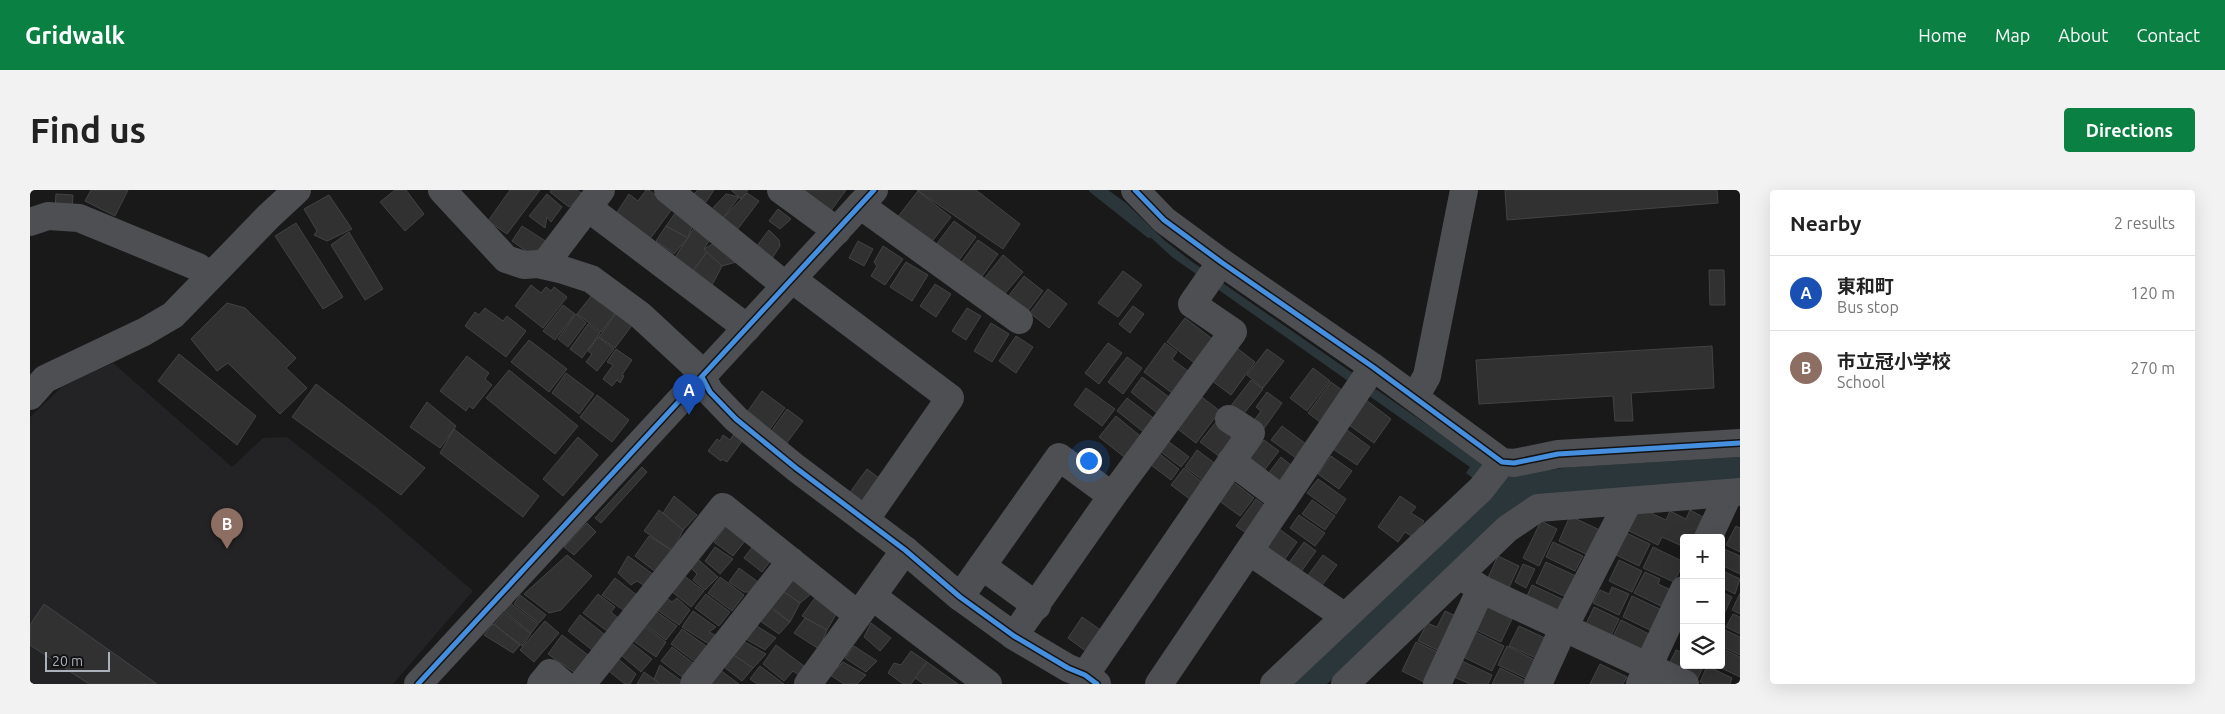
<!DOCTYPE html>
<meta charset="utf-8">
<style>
:root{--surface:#fff;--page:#f2f2f2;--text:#222;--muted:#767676;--line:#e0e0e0;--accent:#0b8043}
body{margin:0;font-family:Ubuntu,"Noto Sans JP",sans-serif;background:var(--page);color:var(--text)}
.controls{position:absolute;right:15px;bottom:15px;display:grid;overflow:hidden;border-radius:5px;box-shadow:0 5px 20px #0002}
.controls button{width:45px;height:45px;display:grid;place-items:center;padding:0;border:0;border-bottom:1px solid var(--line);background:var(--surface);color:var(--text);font:25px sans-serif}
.scale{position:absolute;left:15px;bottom:12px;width:65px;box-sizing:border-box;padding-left:5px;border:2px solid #aab1ba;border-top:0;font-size:14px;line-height:18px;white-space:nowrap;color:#aab1ba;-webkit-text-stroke:4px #131315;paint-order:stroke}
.you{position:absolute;left:1058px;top:270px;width:18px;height:18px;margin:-12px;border:4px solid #fff;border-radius:50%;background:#1a73e8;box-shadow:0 0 0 8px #1a73e833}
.badge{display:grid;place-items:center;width:32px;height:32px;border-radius:50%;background:var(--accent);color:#fff;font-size:16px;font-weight:700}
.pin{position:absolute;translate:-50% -41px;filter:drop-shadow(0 1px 2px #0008)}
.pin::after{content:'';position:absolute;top:26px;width:18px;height:15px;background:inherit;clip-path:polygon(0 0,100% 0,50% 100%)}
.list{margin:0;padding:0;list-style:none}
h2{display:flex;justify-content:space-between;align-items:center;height:65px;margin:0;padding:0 20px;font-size:21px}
h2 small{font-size:16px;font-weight:400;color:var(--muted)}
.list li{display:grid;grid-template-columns:32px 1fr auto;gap:15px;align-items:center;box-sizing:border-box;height:75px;padding:0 20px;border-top:1px solid var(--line)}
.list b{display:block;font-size:19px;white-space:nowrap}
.list p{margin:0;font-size:16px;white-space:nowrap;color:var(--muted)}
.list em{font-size:16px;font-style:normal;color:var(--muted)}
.icon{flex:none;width:28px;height:28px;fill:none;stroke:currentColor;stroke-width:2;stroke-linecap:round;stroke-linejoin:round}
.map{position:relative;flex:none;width:1710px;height:494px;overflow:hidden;border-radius:5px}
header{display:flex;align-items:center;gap:30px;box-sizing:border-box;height:70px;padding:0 25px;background:var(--accent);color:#fff}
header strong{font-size:24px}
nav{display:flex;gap:28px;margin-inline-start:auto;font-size:18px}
.intro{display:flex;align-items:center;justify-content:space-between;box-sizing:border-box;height:120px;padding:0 30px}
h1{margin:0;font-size:35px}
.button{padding:12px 22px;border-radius:5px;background:var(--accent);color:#fff;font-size:18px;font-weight:700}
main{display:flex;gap:30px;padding:0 30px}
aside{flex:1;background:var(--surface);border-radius:5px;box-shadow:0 5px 20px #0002}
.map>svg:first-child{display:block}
.built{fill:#232325}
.water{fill:#2b363b}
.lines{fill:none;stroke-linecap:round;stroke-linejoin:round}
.stream{stroke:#2b363b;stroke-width:6}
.building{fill:#313131;stroke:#414345}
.minor{stroke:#4d4f52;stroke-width:28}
.cycleway-casing{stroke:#131315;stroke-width:8}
.cycleway{stroke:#468fdf;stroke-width:5}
</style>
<header>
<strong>Gridwalk</strong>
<nav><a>Home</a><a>Map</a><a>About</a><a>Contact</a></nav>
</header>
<div class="intro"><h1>Find us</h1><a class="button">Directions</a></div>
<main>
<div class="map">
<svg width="1710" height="494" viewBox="0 0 1710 494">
<rect width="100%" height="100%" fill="#191919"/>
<!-- built -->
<path class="built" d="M83,173L202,277L233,248L257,247L346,317L443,401L363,494H0V227L33,196Z"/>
<!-- water -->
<path class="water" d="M1064,0H1078L1096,13L1134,50L1161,71L1474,288L1495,283L1542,277L1710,267V293L1488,315L1297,494H1256L1459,300L1436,283L1440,277L1142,67L1091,20Z"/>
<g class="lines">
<!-- stream -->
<path class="stream" d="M1062,0L1119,45"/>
</g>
<!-- building -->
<g class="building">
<path d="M61,0H98L85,26L55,11Z"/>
<path d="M365,0H376L394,24L375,41L350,12Z"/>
<path d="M480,0H510L477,44L458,31Z"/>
<path d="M521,0H547L554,5L539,17L520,2Z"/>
<path d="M616,0H619L642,19L620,49L584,27L599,4L608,11Z"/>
<path d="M668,0H684L676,12L663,5Z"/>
<path d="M701,0H718L711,9Z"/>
<path d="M771,0H816L800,22Z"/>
<path d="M887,0H946L990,34L973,59Z"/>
<path d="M1475,0H1687L1688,13L1477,30Z"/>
<path d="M888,1L921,27L900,54L867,28Z"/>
<path d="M717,3L729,11L707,40L693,28Z"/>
<path d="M26,4L43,5L42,21L25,19Z"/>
<path d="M517,4L532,17L521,32L517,27L515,38L499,26Z"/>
<path d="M696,4L709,7L693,28L681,20Z"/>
<path d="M299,5L322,39L297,51L284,45L287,41L274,19Z"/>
<path d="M648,19L664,31L658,48L636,36Z"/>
<path d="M748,19L761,29L750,39L739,31Z"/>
<path d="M924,31L946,47L927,73L905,56Z"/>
<path d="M668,32L683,44L674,59L677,62L660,85L642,72Z"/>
<path d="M266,33L313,107L293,119L245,46Z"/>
<path d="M492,36L517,52L503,66L482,51Z"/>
<path d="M636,36L658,48L644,64L626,51Z"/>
<path d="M739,40L749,50L750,56L737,76L723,61Z"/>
<path d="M319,42L353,99L335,110L301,55Z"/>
<path d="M691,49L710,71L692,76L674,59Z"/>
<path d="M948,50L968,64L951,88L931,73Z"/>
<path d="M828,51L843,59L834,76L819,68Z"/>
<path d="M853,56L873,69L855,95L841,86L847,76L844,72Z"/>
<path d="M677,62L692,76L680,99L660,85Z"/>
<path d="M973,65L993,82L973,106L953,90Z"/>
<path d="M876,72L898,85L882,111L860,97Z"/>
<path d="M1679,80H1694L1695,115H1680Z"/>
<path d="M1093,81L1112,95L1088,127L1068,113Z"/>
<path d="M994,86L1013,101L997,122L977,108Z"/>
<path d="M905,94L921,104L906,127L890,116Z"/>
<path d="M501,95L511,103L516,97L521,101L524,97L537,107L513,138L485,116Z"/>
<path d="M1018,99L1037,114L1019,138L1000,123Z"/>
<path d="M562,105L586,122L571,142L547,124Z"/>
<path d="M197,113L215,118L266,168L256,178L277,198L250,224L198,173L187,181L161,149Z"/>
<path d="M533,115L545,124L525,150L513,141Z"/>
<path d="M1103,116L1114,124L1100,143L1089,134Z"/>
<path d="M455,118L473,131L477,126L496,141L476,167L435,136L445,122L449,125Z"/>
<path d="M937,118L951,126L936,150L922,141Z"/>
<path d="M587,122L603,134L585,158L569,147Z"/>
<path d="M546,124L556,133L538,157L528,149Z"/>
<path d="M1155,128L1185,151L1167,175L1137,152Z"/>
<path d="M961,133L979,144L962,172L944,161Z"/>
<path d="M558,134L570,143L552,168L540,159Z"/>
<path d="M986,146L1003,157L986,183L969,171Z"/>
<path d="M568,147L584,159L567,181L556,172L562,164L558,161Z"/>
<path d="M499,150L537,179L519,202L481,172Z"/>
<path d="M1078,153L1092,163L1069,194L1055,183Z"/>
<path d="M1135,153L1147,162L1142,169L1158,181L1142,203L1114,182Z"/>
<path d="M1203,155L1225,172L1201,205L1178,188Z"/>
<path d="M1682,156L1684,198L1601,203L1603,231H1585L1583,206L1449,214L1446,170Z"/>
<path d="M586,159L602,170L592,185L594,186L590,193L587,190L582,196L573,189L583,175L577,172Z"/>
<path d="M1237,159L1254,171L1233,198L1217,185Z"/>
<path d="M149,164L226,226L207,255L128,191Z"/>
<path d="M437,166L459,183L455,189L462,195L443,219L439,216L436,221L410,201Z"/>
<path d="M1097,167L1112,178L1093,204L1078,192Z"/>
<path d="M1283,178L1300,191L1277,221L1260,208Z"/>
<path d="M479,180L548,236L525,264L456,208Z"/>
<path d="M536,183L564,204L549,224L522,203Z"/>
<path d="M1112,187L1139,207L1127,223L1101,202Z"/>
<path d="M1221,190L1233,199L1212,226L1200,217Z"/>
<path d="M1301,192L1317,204L1294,235L1278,223Z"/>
<path d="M286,194L395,278L371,305L262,227Z"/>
<path d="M1056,198L1085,219L1072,236L1044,215Z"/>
<path d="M732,201L755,218L738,242L715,225Z"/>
<path d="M1237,202L1252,213L1233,240L1223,232L1231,221L1226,217Z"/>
<path d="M567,205L599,230L582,252L550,227Z"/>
<path d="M1169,205L1190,221L1166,253L1145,237Z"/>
<path d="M1097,208L1126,230L1116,244L1087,221Z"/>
<path d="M1336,210L1361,229L1344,253L1319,235Z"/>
<path d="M397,212L426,236L410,258L380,237Z"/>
<path d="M757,219L773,231L756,254L740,243Z"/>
<path d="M1086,226L1115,250L1098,270L1069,247Z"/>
<path d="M1186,232L1209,249L1194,270L1170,252Z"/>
<path d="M1252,236L1280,257L1270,271L1241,250Z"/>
<path d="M424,239L509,306L493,327L410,263Z"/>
<path d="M1317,240L1340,257L1327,275L1303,259Z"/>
<path d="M706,241L715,247L697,272L692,269L691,271L678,261L687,249L690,251L693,245L700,250Z"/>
<path d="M548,247L568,265L533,306L513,289Z"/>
<path d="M1134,248L1159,267L1151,277L1127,259Z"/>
<path d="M1234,250L1249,261L1233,282L1218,271Z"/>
<path d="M1167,260L1187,275L1175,292L1155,277Z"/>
<path d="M1126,261L1149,279L1141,290L1117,272Z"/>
<path d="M1301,266L1322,281L1309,299L1288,284Z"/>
<path d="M1251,267L1267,280L1250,302L1234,289Z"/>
<path d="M612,277L617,282L571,333L565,328Z"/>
<path d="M1154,278L1177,296L1165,313L1141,295Z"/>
<path d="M837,279L853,291L834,317L818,305Z"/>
<path d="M1288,289L1316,309L1306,324L1277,303Z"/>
<path d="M1202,291L1224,308L1210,326L1188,310Z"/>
<path d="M644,306L667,325L653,340L633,323Z"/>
<path d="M1370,306L1386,317L1381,323L1394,331L1383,347L1375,342L1368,352L1348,337Z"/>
<path d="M1226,309L1242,321L1222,347L1206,336Z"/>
<path d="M1282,310L1305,326L1295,340L1272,324Z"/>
<path d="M1608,317L1636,330L1640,321L1656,329L1660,320L1675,328L1666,348H1654L1652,356L1632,347L1628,355L1597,340Z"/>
<path d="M629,320L653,340L643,361L614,341Z"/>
<path d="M1269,325L1295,343L1285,356L1260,338Z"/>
<path d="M1540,326L1572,341L1560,366L1529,351Z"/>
<path d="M1511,331L1527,339L1509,376L1493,368Z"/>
<path d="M557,333L566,342L544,365L534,357Z"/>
<path d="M696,336L715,351L703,366L684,352Z"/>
<path d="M1706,336L1710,338V362L1696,355Z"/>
<path d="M1248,338L1267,352L1252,373L1233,359Z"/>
<path d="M1592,341L1620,354L1609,376L1582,363Z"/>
<path d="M619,346L643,361L627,383L605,366Z"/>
<path d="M1274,352L1286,361L1268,386L1256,377Z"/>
<path d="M1523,352L1553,366L1545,381L1516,367Z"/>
<path d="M723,356L741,370L732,382L714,368Z"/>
<path d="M685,357L703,369L690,384L675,371Z"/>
<path d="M1623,357L1654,372L1644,392L1613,378Z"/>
<path d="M1694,359L1710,366V384L1691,375V365Z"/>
<path d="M537,365L562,386L531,420L519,423L494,404Z"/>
<path d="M663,365L688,387L675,400L663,390L667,384L657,374Z"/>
<path d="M1293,365L1307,375L1287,402L1273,392Z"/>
<path d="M598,366L624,385L615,396L607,391L601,395L588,383Z"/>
<path d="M1468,366L1489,376L1476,404L1455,394Z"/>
<path d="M1589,370L1612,381L1602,402L1579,391Z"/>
<path d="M1516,372L1548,387L1538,408L1506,393Z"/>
<path d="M1493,374L1505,379L1496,398L1485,392Z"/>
<path d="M709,378L731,394L725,402H714L699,392Z"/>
<path d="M1691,380L1710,389L1705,404L1691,397Z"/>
<path d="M1615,382L1630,389L1628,394L1641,400L1633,417L1604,403Z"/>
<path d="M760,383L786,400L770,413L750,399Z"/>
<path d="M653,385L674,401L661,417L641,401Z"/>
<path d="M690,387L714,405L702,421L678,403Z"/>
<path d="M585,388L608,406L596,422L572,405Z"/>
<path d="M1502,395L1534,410L1526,425L1495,410Z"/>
<path d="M1582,397L1599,404L1589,425L1563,413L1570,400L1579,404Z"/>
<path d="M750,399L770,413L760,432L737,413Z"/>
<path d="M1691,402L1702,407L1694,424L1691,423Z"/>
<path d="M1710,403V424L1702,420Z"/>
<path d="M568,404L585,417L581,422L587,427L577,441L553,423Z"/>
<path d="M676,404L700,422L689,436L665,418Z"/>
<path d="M490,405L516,425L509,433L484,414Z"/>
<path d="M787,405L808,421L797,440L772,426Z"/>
<path d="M634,406L642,412L647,408L660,420L649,435L626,419Z"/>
<path d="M1602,406L1632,420L1622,441L1593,427Z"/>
<path d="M480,413L508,434L501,443L474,421Z"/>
<path d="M14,414L127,494H59L0,455V435Z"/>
<path d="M1453,415L1482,429L1471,452L1442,438Z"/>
<path d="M738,416L760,432L749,444L730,431Z"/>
<path d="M1564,417L1589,429L1579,450L1554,438Z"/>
<path d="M624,420L647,436L636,450L614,434Z"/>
<path d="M663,421L686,437L679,442L689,447L685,458L652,437Z"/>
<path d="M1415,421L1430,428L1414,463L1388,451L1397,433L1407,437Z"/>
<path d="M474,423L501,444L492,456L464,434Z"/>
<path d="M1703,424L1710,427V444L1696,437Z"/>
<path d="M550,425L574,444L562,460L538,441Z"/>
<path d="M1052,427L1072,441L1057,462L1038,448Z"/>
<path d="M775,428L797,440L789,459L764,443Z"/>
<path d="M1591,430L1619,444L1609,464L1581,451Z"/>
<path d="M515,431L529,443L504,472L490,460Z"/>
<path d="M722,433L746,448L735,460L714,448Z"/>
<path d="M841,433L861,448L850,461L834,447Z"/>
<path d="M463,434L490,455L483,463L454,445Z"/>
<path d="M613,435L636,452L626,467L602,450Z"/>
<path d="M1489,436L1517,449L1508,469L1479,456Z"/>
<path d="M652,439L679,458L668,474L641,454Z"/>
<path d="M1441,440L1474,456L1462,481L1429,465Z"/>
<path d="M1695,440L1710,447V465L1691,456V448Z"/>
<path d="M532,445L558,465L545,483L518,464Z"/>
<path d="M708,448L736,464L723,478L699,462Z"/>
<path d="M592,451L603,454L622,469L611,482L585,460Z"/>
<path d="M1386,452L1414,465L1398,494L1372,481Z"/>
<path d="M746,455L774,476L769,485L763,481L754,491L733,474Z"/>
<path d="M824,456L847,471L836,482L815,468Z"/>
<path d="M1477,456L1511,473L1502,491L1468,475Z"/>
<path d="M642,457L663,473L652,487L631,471Z"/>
<path d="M1691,458L1710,467V487L1685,475H1691Z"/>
<path d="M1646,460L1654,463V475H1674L1666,492L1637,478Z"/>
<path d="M881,461L897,472L881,494H873L858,483L864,473L871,475Z"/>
<path d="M702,464L723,478L712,491L694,477Z"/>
<path d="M586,467L606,484L600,494H595L576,479Z"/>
<path d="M1432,471L1462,485L1458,494H1440L1424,487Z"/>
<path d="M813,472L836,485L827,494H814L800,485Z"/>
<path d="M897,472L928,494H894L885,488Z"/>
<path d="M1570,474L1597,487L1593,494H1560Z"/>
<path d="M630,475L653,492L652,494H630L624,489Z"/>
<path d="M730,476L754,494H727L720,489Z"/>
<path d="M1677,476L1702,488L1700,494H1674L1670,492Z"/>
<path d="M1470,478L1501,493L1500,494H1462Z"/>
<path d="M690,480L709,494H680Z"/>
<path d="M614,482L624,489L630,494H607Z"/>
</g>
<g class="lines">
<!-- minor -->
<g class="minor">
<path d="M412,0L476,69L494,75L508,74L530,79L561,89L610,125L664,175L680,202L706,229L766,278L875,360L930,407L984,446L1038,478L1055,485L1067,494"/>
<path d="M638,0L756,96"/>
<path d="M751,0L807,41"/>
<path d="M1105,0L1134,30L1191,72L1343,177L1472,272L1484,273L1528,264L1710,253"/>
<path d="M830,15L989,130"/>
<path d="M569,26L717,138"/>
<path d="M0,32L18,26L49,28L168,77L180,86"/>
<path d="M514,75L571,0"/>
<path d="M762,89L920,208L835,330"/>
<path d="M0,206L15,189L114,142L143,125L239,26L267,0"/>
<path d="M1385,207L1397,186L1434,0"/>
<path d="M1201,271L1253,310"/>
<path d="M1678,348L1699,303"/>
<path d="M1219,361L1315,427"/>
<path d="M952,376L1007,416"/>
<path d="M1430,385L1451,399L1655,494"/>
<path d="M842,406L875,360"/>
<path d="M930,407L1029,267L1082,306"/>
<path d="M984,446L1082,306L1203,142L1162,114L1191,72"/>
<path d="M1055,485L1221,243L1199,229"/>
<path d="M388,494L844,0"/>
<path d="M511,494L520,483L533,494"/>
<path d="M552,494L693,317L828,425"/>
<path d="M664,494L761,371"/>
<path d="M778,494L842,406L958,494"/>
<path d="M1129,494L1343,177"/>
<path d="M1244,494L1451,299L1472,272"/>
<path d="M1315,494L1477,339L1508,318L1710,302"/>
<path d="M1407,494L1451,399"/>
<path d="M1508,494L1534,437L1598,312"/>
<path d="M1610,494L1654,400"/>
</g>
<defs>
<g id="cycleway">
<path d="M1105,0L1134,30L1191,72L1343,177L1472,272L1484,273L1528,264L1710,253"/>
<path d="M672,187L680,202L706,229L766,278L875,360L930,407L984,446L1038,478L1055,485L1067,494"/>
<path d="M388,494L844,0"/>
</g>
</defs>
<!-- cycleway casing -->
<use href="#cycleway" class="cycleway-casing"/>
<!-- cycleway -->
<use href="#cycleway" class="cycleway"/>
</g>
</svg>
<div class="controls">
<button>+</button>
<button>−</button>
<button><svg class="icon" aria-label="layers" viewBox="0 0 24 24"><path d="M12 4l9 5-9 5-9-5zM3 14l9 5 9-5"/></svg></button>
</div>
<div class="scale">20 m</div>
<div class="you"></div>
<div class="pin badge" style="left:659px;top:225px;background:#1a4fb4">A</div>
<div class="pin badge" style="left:197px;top:359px;background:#8d6e63">B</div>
</div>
<aside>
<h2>Nearby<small>2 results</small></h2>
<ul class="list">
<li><span class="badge" style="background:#1a4fb4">A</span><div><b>東和町</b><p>Bus stop</p></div><em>120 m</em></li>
<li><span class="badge" style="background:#8d6e63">B</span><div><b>市立冠小学校</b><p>School</p></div><em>270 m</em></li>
</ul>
</aside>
</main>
